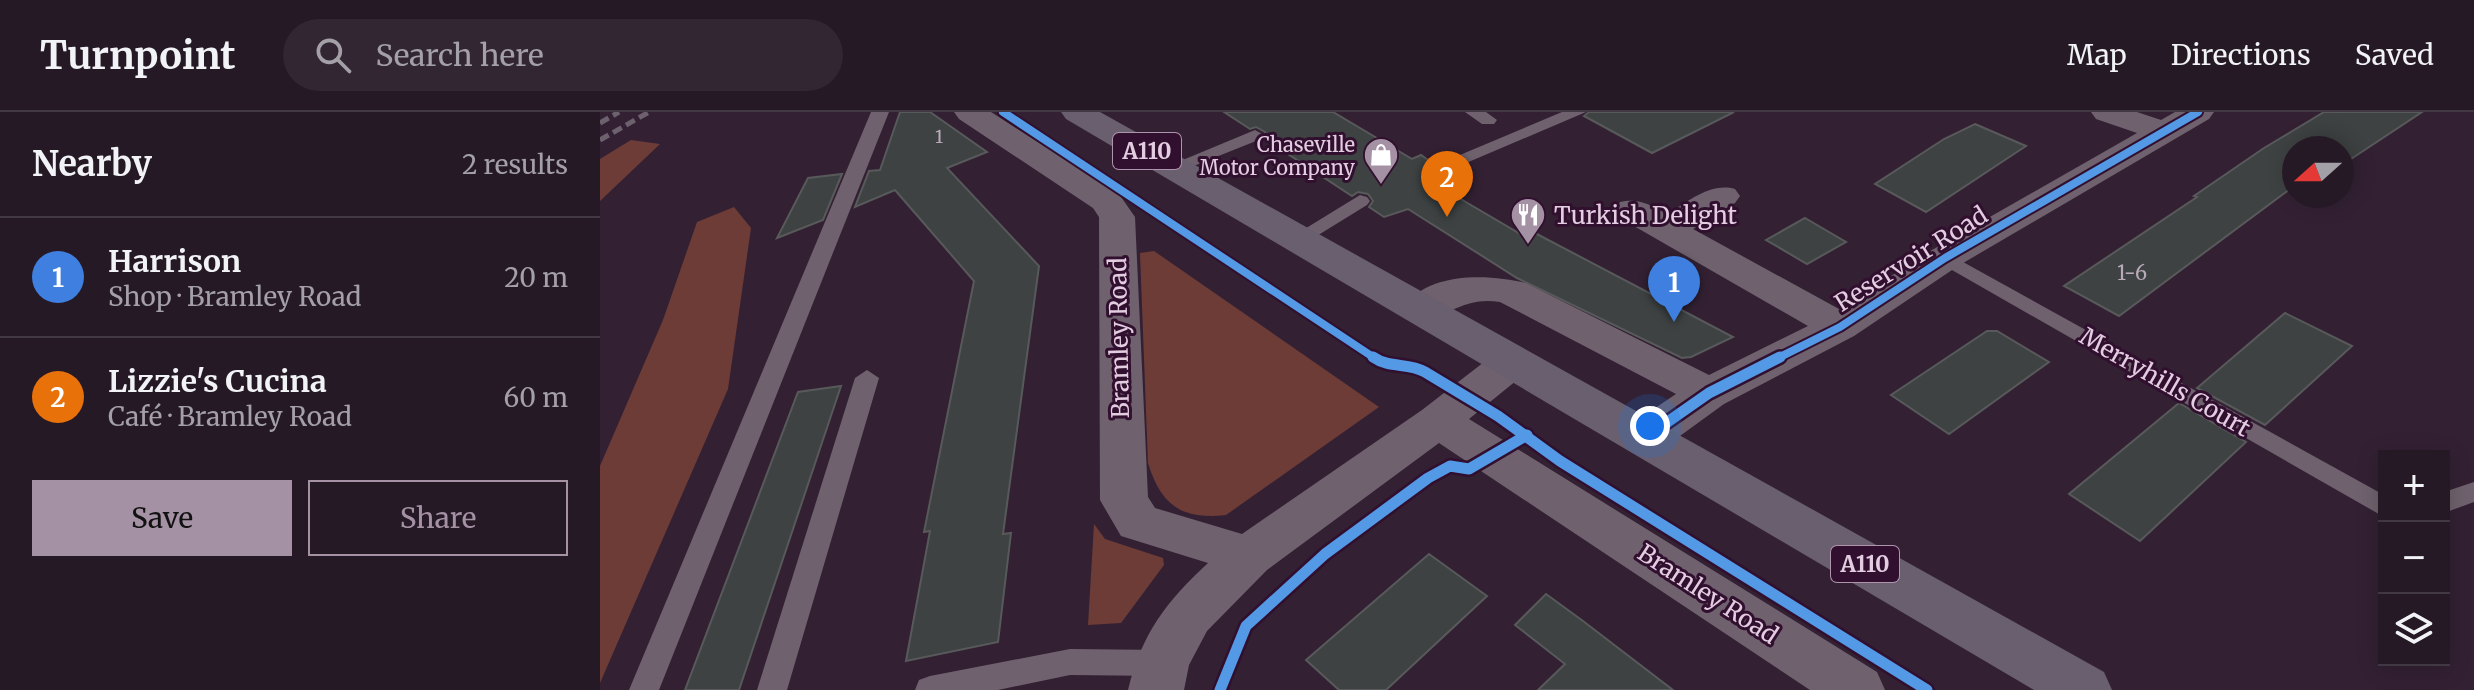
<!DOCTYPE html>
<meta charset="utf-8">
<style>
:root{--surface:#261926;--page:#322632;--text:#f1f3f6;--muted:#a4a0a7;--line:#423843;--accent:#a591a4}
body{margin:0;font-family:Merriweather,serif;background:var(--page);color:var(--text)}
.controls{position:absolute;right:24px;bottom:24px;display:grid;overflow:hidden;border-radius:0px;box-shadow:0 4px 20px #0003}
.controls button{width:72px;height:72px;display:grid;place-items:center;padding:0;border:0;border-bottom:2px solid var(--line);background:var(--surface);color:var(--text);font:40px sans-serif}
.compass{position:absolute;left:1682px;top:24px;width:72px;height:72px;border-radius:50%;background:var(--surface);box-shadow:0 4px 20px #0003;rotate:249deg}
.you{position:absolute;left:1050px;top:314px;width:28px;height:28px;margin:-20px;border:6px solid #fff;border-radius:50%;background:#1a73e8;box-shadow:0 0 0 12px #1a73e833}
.badge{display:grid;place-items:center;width:52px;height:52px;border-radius:50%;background:var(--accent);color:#fff;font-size:26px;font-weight:700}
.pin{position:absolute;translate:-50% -66px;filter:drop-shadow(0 2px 4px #0008)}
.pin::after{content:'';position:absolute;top:42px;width:28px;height:24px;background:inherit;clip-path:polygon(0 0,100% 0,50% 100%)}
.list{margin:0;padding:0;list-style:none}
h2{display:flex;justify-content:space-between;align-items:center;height:104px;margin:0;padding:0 32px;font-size:34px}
h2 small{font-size:26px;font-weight:400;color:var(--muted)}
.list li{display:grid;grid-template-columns:52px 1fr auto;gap:24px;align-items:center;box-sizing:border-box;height:120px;padding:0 32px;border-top:2px solid var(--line)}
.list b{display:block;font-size:30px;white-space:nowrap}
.list p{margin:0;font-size:26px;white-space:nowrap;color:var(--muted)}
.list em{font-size:26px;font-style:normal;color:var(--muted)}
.actions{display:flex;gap:16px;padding:24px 32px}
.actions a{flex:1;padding:18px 0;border:2px solid var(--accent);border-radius:0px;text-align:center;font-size:28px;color:var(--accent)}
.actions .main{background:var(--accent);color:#111}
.icon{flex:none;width:44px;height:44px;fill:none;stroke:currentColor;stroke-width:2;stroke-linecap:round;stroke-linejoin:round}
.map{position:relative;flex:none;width:1874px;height:578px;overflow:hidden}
header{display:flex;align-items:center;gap:48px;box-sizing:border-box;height:112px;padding:0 40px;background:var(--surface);border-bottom:2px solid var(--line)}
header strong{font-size:38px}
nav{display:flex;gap:44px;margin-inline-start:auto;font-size:28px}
.search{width:560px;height:72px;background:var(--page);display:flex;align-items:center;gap:20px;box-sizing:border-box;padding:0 28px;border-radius:44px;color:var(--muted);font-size:30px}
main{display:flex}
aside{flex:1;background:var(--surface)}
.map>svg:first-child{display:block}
.green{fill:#6d3c37}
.building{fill:#3e4242;stroke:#58595a;stroke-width:2}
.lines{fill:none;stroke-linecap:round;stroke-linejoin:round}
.service{fill:#6f626e;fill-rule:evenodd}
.minor{fill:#6f626e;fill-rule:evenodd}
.primary{fill:#6a5f6f;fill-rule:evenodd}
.rail{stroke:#6e616e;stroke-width:5;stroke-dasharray:10 5;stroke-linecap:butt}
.cycleway-far1-casing{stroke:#310f2f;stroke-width:12}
.cycleway-casing{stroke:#310f2f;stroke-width:16}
.cycleway-far1{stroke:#5399e6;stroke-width:8}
.cycleway{stroke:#5399e6;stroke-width:11}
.labels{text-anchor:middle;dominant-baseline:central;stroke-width:6;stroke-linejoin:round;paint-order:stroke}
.far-number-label{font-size:18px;fill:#baaab9}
.far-poi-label{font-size:20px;fill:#e3cde1;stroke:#310f2f;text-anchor:end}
.number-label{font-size:20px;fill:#baaab9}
.shield{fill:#310f2f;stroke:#ae94ac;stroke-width:2}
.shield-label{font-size:22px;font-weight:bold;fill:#e3cde1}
.poi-label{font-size:24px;fill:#e3cde1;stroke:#310f2f;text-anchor:start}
.street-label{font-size:24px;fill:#e3cde1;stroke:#310f2f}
</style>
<header>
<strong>Turnpoint</strong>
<div class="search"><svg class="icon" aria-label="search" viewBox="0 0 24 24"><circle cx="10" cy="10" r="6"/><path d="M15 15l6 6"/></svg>Search here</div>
<nav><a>Map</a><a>Directions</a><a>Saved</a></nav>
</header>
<main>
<aside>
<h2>Nearby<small>2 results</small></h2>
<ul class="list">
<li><span class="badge" style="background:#3f7fe0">1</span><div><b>Harrison</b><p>Shop · Bramley Road</p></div><em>20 m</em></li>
<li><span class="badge" style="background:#e8710a">2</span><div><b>Lizzie's Cucina</b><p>Café · Bramley Road</p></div><em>60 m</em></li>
</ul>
<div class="actions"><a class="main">Save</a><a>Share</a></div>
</aside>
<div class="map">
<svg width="1874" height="578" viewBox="0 0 1874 578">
<rect width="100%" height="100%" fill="#332133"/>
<!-- green -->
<g class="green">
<path d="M31,28L60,32L0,89V47Z"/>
<path d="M134,95L151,116L128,277L0,571V354L63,208L97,110Z"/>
<path d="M554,139L779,295L626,403C581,408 561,393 548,351L540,141Z"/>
<path d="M494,412L505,427L563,446L564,453L521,511L488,513Z"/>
</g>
<!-- building -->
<g class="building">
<path d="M300,0H330L387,40L347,56L439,154L403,422L411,421L398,530L306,549L330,419L324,420L374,169L295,78L255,95L269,59L280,58Z"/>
<path d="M624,0H733L812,47L821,43L832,51L826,55L827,58L836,64L846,63L856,70L842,76L927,126L935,121L1133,225L1091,245L1082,246L917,166L808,97L784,105L769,95L773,89L768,82L758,80L752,84L665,27V20L656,15L650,17Z"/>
<path d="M989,0H1134L1052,41L984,4Z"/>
<path d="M1724,0H1822L1742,53V36H1694V74L1519,204L1464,174L1597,85L1594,84L1664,36Z"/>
<path d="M1375,12L1426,34L1326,100L1275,72L1344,27Z"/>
<path d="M242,62L223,108L177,126L208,66Z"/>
<path d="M1205,106L1246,130L1207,152L1166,128Z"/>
<path d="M1685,201L1752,234L1665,313L1597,276Z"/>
<path d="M1387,219H1397L1449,250L1349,322L1291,283Z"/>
<path d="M241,274L139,578H85L198,280Z"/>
<path d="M1579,291L1646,330L1540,429L1469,382Z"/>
<path d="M829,442L887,484L786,578H739L706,548Z"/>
<path d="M946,482L983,509L1073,578H938L965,552L915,513Z"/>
</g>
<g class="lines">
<!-- service -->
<g class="service">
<path d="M271,0H289L59,578H29Z"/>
<path d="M865,0H886L897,8L894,12H882Z"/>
<path d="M962,0H986L845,60L838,62L829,56Z"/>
<path d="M655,18L664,23L661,27L581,59H569L566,55Z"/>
<path d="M760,83L767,85L770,89L767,93L707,130L700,132L690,126Z"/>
<path d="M1345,140L1784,383V405L1338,150L1335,146L1338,142Z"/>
<path d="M267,258L279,266L187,578H157L255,266Z"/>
<path d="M1874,370V390L1844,401V380Z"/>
<path d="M470,537L562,538L573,542L577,551L573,560L562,564L470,563L398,578H315L319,568L330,564Z"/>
</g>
<!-- minor -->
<g class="minor">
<path d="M354,0H391L519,82L535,105L548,385L555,396L642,422L822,298L897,240L912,236L927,240L933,250L927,260L869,307L1277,560L1285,578H1210L839,331L667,458L607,519L589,553L584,578H528C542,521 566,490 608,451L521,424L500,388L499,105L493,96L359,7Z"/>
<path d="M1491,0H1537L1561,8L1575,0H1614L1609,7L1358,154L1254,224L1124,292L1062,337L1046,341L1030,337L1023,325L1030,313L1076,282L900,190C856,183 843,215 808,206L802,197C827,159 888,162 926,171L1109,263L1208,214L1020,106L1015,98L1020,90C1039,86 1050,93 1067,102C1088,90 1110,70 1135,77L1140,84L1135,91L1093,117L1239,197L1332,138L1537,21L1496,7Z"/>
</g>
<!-- primary -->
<path class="primary" d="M461,0H500L1504,560L1512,578H1434L466,7Z"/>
<!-- rail -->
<g class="rail">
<path d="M0,11L19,0"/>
<path d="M0,28L49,0"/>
</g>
<defs>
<g id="cycleway-far1">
<path d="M403,0L776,247"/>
<path d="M1176,247L1240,215L1345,146L1598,0"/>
</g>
<g id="cycleway">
<path d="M773,245C790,257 808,250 825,260L898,304L960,349L1327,578"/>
<path d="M1046,325L1109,281L1180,245"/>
<path d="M620,578L646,514L725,442L828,366L850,354L869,357L927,323"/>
</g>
</defs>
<!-- cycleway-far1 casing -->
<use href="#cycleway-far1" class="cycleway-far1-casing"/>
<!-- cycleway casing -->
<use href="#cycleway" class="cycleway-casing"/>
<!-- cycleway-far1 -->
<use href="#cycleway-far1" class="cycleway-far1"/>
<!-- cycleway -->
<use href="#cycleway" class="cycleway"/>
</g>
<!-- icons -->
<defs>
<symbol id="shop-pin" viewBox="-11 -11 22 30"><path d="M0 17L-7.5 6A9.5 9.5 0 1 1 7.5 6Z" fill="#a591a4" stroke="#310f2f"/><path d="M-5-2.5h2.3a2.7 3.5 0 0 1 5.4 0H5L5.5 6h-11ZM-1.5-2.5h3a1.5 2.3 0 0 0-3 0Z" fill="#fff"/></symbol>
<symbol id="restaurant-pin" viewBox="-11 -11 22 30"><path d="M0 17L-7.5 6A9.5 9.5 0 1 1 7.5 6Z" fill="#a591a4" stroke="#310f2f"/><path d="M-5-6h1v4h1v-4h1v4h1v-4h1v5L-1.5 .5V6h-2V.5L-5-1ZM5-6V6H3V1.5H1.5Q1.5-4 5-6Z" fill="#fff"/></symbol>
</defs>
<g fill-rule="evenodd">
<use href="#shop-pin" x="761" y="23" width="40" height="54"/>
<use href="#restaurant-pin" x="908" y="83" width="40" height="54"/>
</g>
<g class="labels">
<!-- far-number labels -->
<g class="far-number-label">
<text x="339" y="24">1</text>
</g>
<!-- far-poi labels -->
<g class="far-poi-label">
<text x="755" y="32">Chaseville<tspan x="755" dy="23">Motor Company</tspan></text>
</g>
<!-- number labels -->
<g class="number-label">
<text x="1532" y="160">1-6</text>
</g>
<!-- shield labels -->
<g class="shield">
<rect x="513" y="21" width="68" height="36" rx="6"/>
<rect x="1231" y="434" width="68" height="36" rx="6"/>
</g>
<g class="shield-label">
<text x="547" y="39">A110</text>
<text x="1265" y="452">A110</text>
</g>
<!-- poi labels -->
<g class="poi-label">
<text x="954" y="103">Turkish Delight</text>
</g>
<!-- street labels -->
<g class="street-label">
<text transform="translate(1311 147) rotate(-32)">Reservoir Road</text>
<text transform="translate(519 226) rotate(-91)">Bramley Road</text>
<text transform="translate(1565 270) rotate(30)">Merryhills Court</text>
<text transform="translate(1108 482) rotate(33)">Bramley Road</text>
</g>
</g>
</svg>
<div class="controls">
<button>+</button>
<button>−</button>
<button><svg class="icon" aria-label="layers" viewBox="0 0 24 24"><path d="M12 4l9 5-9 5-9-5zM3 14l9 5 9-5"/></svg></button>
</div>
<svg class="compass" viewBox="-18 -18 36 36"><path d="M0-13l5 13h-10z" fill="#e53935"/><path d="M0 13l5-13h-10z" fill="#a4a0a7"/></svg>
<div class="you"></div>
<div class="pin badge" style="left:1074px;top:210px;background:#3f7fe0">1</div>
<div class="pin badge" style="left:847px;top:105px;background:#e8710a">2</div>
</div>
</main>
